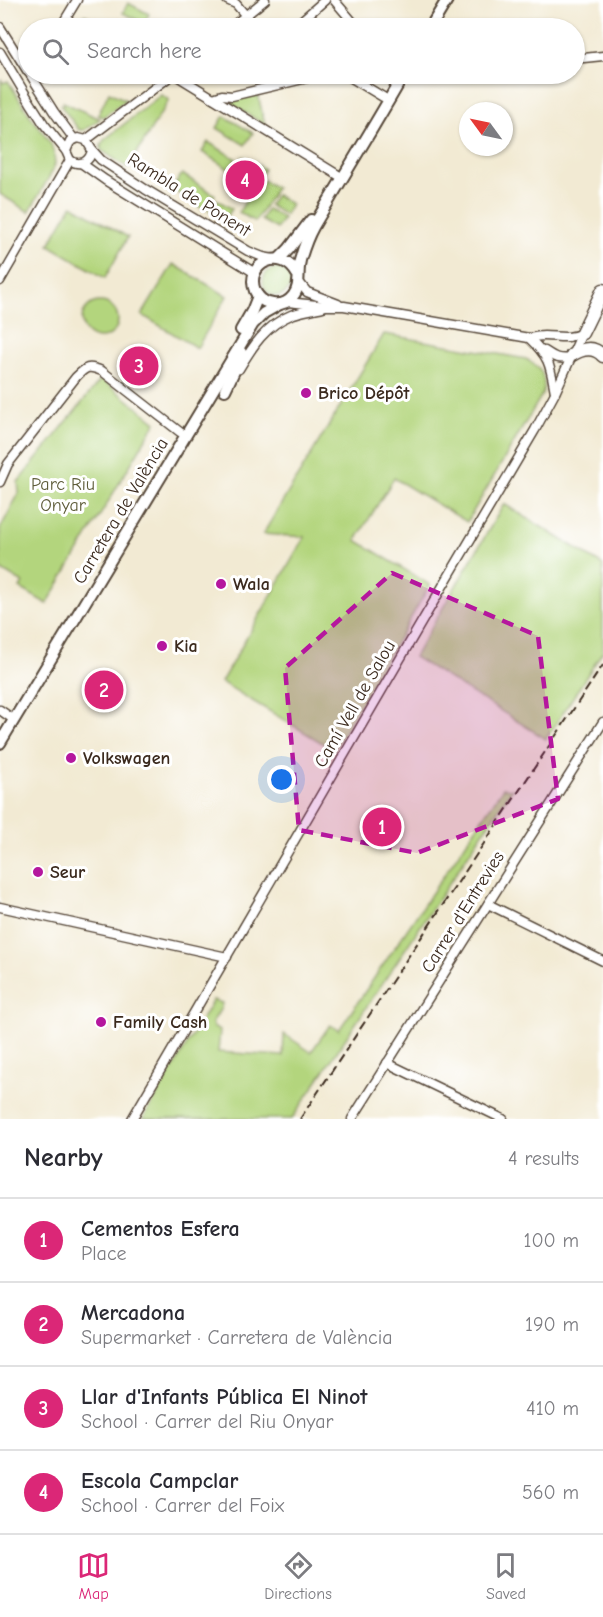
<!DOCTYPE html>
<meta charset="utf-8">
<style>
:root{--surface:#fff;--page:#f7f7f7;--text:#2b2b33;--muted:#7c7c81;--line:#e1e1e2;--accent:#db2777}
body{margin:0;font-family:"Comic Neue",sans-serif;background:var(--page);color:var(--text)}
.compass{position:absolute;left:459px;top:102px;width:54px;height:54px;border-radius:50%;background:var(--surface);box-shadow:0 2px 4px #0004;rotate:303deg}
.you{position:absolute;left:282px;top:780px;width:21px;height:21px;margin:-15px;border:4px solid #fff;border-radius:50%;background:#1a73e8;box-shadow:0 0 0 9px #1a73e833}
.badge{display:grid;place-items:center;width:39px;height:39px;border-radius:50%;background:var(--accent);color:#fff;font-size:20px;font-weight:700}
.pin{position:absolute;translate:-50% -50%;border:3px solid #fff;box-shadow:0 2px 6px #0006}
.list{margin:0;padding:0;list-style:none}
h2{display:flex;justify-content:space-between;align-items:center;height:78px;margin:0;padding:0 24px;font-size:26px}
h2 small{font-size:20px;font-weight:400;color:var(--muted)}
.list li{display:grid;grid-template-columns:39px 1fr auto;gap:18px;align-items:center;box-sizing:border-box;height:84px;padding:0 24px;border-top:2px solid var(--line)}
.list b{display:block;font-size:22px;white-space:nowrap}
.list p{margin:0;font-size:20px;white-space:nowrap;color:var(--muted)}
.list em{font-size:20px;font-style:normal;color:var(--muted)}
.icon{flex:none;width:33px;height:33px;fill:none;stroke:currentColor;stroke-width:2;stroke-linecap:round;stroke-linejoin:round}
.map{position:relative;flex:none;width:603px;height:1119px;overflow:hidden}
.search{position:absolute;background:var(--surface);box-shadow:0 2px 4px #0004;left:18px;right:18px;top:18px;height:66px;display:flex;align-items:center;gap:15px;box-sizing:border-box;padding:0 21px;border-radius:33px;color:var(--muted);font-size:22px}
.sheet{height:414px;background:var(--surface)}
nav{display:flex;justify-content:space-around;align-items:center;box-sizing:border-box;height:84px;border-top:2px solid var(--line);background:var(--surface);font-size:16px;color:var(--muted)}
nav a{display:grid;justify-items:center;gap:3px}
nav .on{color:var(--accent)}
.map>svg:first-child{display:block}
.green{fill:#b3d57d;stroke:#77804e;stroke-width:1.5}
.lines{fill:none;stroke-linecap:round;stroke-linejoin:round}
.minor-casing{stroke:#564739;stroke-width:11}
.major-casing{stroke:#564739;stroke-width:14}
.highway-casing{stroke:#564739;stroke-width:15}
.minor{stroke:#fff;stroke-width:8}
.major{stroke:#fff;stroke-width:10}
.highway{stroke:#fff;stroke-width:12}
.rail{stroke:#3b2a1e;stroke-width:2;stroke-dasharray:9 4.5;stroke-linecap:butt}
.marked{fill:#b5179e;fill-opacity:0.2;stroke:#b5179e;stroke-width:4.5;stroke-dasharray:12 8;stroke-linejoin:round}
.poi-dot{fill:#b5179e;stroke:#fff;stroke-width:2}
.labels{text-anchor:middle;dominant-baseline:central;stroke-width:6;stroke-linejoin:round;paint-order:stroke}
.street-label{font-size:18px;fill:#3b2a1e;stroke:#fff}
.poi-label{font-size:18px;font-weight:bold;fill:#3b2a1e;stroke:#fff;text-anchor:start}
.park-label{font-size:18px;fill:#5f5d3a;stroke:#fff}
</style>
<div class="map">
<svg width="603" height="1119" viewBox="0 0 603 1119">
<rect width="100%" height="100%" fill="#fff"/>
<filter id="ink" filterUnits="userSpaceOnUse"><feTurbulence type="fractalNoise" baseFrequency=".0167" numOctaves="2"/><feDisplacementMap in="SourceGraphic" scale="12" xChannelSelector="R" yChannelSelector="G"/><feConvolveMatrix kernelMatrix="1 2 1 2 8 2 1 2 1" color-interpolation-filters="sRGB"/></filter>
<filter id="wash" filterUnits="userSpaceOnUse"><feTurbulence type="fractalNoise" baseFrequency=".008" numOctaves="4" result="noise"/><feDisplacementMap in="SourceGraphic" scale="24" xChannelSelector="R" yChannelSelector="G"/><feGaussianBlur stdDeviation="1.35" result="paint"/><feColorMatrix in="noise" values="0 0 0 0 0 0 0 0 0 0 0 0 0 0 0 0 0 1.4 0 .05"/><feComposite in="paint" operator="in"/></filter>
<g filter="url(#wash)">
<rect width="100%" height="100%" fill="#f2ead3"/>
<!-- green -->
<g class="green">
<path d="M128,3L149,14L144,23L123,13Z"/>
<path d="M85,15L113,28H78Z"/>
<path d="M1,79L3,83L8,81L29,114L51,144L54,154L55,164L52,172L29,212L0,194Z"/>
<path d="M109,92L126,100L103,117L98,115Z"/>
<path d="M257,94L258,95L265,125L225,100Z"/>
<path d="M161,95L169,100L128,168L101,150V145L104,140Z"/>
<path d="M63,102L100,119L84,130H79L61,106Z"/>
<path d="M224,116L253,133L245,145L217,128Z"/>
<path d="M208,142L236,159L230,170L202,152Z"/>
<path d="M243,157L264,169L259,178L276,188L255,222L239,212L256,183L235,170Z"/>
<path d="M182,174L215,195L205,210L172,189Z"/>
<path d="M276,195L291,204L285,215L269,205Z"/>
<path d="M216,199L232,209L225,219L209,210Z"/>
<path d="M72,205L128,237L105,278L49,245Z"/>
<path d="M267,209L283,218L277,229L261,220Z"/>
<path d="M173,264L227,296L197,348L142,315Z"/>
<circle cx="277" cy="282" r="14"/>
<circle cx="100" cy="320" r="18"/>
<path d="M384,334L526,359C542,368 546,375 543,393L467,522L394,478L356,540L430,585L334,750L221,682L305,537L263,534Z"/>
<path d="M101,379L156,422L47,604L20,588L23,583L0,569V529L19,493L18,482Z"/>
<path d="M504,504L603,565V651L546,739L414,657Z"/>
<path d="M503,788L512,789L292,1119H143L213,1000L222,1003L221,1008L212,1023L214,1028L220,1030L218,1052L283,1056L284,1034L311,1052L330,1025L339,1030Z"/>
</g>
</g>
<g filter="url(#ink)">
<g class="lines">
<defs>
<g id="minor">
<path d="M227,0L236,4L246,16"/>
<path d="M334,0L358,28"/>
<path d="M0,27L28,72"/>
<path d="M60,28L77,0"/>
<path d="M230,28L265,0"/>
<path d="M302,28L301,21L325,0"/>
<path d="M0,52L30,102L44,124L66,151L70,160C80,167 90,162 92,150L86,140L78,138L70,142L66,151"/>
<path d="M574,59L603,56"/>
<path d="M30,74L54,112L74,139"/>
<path d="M174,74L338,175"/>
<path d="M345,74L383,97"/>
<path d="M213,98L222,95L232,96L324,74"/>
<path d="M86,140L173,74"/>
<path d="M92,150L101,160L145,189L248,251L263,257L273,259"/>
<path d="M81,163L105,180L255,273"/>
<path d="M0,281L70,160"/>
<path d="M299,282L307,292L338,304"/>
<path d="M287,302L327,306H344L529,338C534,337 539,336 544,336C558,336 568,340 582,333"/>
<path d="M529,338C550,358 550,365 555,392"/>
<path d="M545,351C554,357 558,360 570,358"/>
<path d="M239,369C252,347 266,325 291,315C301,311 312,310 323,307"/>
<path d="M0,482L8,464L76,377C86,367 88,365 102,371L180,432"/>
<path d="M0,710L10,717"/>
<path d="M488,904L603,961"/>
<path d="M0,907L227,957"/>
<path d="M387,1063L503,1119"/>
<path d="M132,1119L424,618L535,430L555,393L582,333"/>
<path d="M352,1119L603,722"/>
</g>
<g id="major">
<path d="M430,28L447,0"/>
<path d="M279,259L289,249L311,220"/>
<path d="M297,274C282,246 244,263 255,291C262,306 283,309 293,296C302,286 296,270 301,257C304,247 308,236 313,227C321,213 330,199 339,184C361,147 383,111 404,74"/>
<path d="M241,330L252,311L258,296"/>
<path d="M225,390L237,365L241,352"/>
<path d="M0,743L253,324L264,313L280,304"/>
</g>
<g id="highway">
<path d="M582,333L603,290"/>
<path d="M572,355C583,348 594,346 603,356"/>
</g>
</defs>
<!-- minor casing -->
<use href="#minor" class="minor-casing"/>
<!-- major casing -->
<use href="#major" class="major-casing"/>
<!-- highway casing -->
<use href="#highway" class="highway-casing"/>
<!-- minor -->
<use href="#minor" class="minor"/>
<!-- major -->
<use href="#major" class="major"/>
<!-- highway -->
<use href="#highway" class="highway"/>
<!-- rail -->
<path class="rail" d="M300,1119L603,665"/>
</g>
</g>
<!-- marked area -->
<path class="marked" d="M392,573L538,636L558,799L417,853L299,830L285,668Z"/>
<!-- markers -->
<g class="poi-dot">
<circle cx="306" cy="393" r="6"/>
<circle cx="221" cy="584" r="6"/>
<circle cx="162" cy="646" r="6"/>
<circle cx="71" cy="758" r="6"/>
<circle cx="38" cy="872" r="6"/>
<circle cx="101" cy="1022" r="6"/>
</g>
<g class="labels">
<!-- street labels -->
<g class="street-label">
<text transform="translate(189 195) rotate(32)">Rambla de Ponent</text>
<text transform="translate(121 511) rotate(-59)">Carretera de València</text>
<text transform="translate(355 704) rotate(-60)">Camí Vell de Salou</text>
<text transform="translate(463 912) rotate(-58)">Carrer d'Entrevies</text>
</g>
<!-- poi labels -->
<g class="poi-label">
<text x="318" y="393">Brico Dépôt</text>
<text x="233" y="584">Wala</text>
<text x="174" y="646">Kia</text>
<text x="83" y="758">Volkswagen</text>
<text x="50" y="872">Seur</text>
<text x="113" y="1022">Family Cash</text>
</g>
<!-- park labels -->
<g class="park-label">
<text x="63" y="484">Parc Riu<tspan x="63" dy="21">Onyar</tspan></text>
</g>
</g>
</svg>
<svg class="compass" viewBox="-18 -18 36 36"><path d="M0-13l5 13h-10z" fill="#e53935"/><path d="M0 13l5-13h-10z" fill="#7c7c81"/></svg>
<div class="you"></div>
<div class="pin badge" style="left:382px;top:827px">1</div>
<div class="pin badge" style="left:104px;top:690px">2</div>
<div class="pin badge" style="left:139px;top:366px">3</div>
<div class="pin badge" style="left:245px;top:180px">4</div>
<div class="search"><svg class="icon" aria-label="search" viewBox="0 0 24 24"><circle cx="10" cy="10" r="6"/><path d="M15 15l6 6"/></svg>Search here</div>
</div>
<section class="sheet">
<h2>Nearby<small>4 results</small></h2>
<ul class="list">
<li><span class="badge">1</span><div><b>Cementos Esfera</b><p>Place</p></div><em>100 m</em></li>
<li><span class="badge">2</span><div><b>Mercadona</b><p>Supermarket · Carretera de València</p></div><em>190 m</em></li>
<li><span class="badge">3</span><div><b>Llar d'Infants Pública El Ninot</b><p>School · Carrer del Riu Onyar</p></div><em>410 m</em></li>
<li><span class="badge">4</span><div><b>Escola Campclar</b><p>School · Carrer del Foix</p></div><em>560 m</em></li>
</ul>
</section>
<nav>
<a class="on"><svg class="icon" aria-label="map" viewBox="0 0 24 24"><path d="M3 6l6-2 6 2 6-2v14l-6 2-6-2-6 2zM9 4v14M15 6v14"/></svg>Map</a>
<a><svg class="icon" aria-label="directions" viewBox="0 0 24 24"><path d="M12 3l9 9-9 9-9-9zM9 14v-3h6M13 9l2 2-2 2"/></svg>Directions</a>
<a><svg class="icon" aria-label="saved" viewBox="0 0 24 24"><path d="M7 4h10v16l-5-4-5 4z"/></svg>Saved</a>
</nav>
